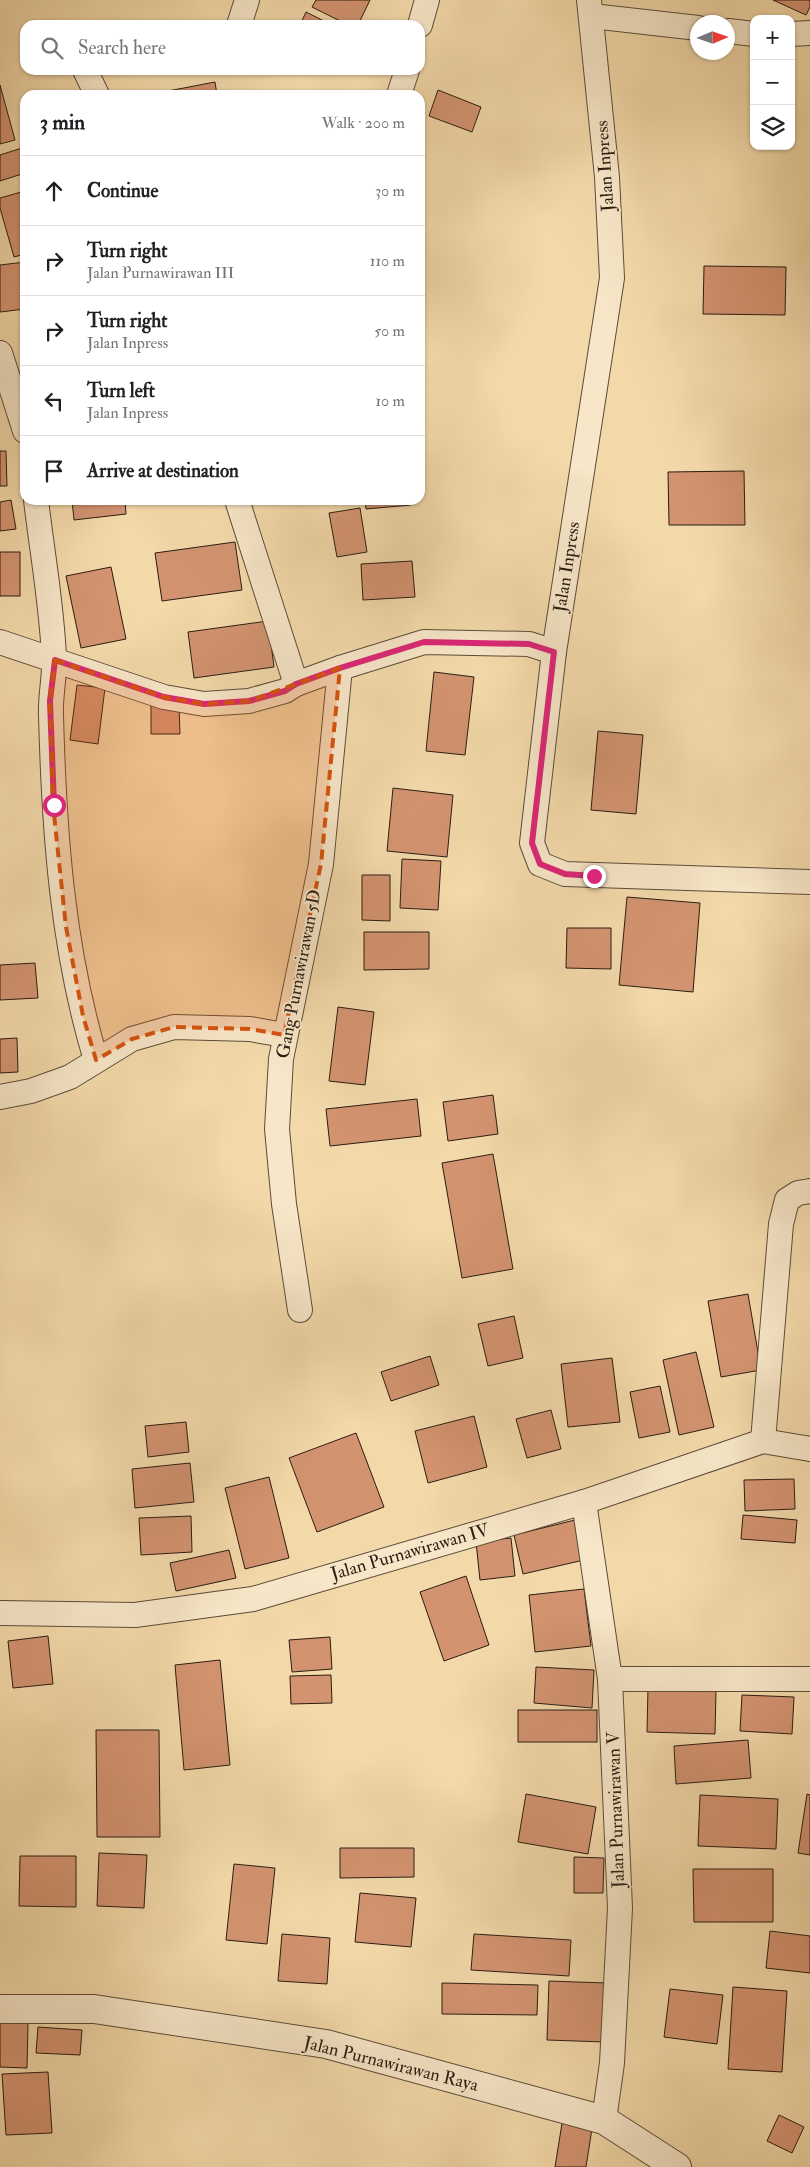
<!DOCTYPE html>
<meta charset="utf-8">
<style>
:root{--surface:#fff;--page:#f2f2f2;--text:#202124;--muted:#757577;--line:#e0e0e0}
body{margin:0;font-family:"IM FELL Double Pica",serif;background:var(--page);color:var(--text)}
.controls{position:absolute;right:15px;top:15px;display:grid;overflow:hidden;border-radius:10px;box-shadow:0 1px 4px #0004}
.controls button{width:45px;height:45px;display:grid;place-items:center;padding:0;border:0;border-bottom:1px solid var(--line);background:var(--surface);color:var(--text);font:25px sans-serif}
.compass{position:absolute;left:690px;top:15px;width:45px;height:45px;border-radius:50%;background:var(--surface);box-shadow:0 1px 4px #0004;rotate:88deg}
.stop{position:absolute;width:15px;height:15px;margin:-11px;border:4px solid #db2777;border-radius:50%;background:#fff}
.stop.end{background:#db2777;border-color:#fff;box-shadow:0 1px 5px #0008}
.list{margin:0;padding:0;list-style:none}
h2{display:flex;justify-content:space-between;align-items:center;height:65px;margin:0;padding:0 20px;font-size:21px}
h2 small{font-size:16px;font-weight:400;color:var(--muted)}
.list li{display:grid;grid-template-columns:32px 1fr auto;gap:15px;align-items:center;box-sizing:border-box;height:70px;padding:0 20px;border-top:1px solid var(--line)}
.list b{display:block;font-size:19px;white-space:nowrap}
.list p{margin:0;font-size:16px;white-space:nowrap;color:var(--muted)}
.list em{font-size:16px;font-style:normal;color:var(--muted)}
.icon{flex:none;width:28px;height:28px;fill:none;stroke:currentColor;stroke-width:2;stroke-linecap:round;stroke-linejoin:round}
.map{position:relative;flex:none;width:810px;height:2167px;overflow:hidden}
.search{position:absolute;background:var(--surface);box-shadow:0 1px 4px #0004;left:20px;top:20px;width:405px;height:55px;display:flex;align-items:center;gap:12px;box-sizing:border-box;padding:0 18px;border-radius:15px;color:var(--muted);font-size:19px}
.panel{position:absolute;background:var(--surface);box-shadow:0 1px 4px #0004;left:20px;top:90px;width:405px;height:415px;border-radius:15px}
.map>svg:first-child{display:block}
.building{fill:#d39371;stroke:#2a1d12}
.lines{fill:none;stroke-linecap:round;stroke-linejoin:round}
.minor-casing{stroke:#5c4c38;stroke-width:26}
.tertiary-casing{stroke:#5c4c38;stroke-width:30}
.minor{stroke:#f7e6c8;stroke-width:24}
.tertiary{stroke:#f7e6c8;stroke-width:28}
.route{stroke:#db2777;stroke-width:6}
.marked{fill:#d5530d;fill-opacity:0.2;stroke:#d5530d;stroke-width:4;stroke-dasharray:10 6;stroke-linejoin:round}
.labels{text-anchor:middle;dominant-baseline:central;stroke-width:4;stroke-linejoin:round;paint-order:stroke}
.street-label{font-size:18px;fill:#2a1d12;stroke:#f7e6c8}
</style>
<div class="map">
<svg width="810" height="2167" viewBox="0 0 810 2167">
<rect width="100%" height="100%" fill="#f3d9aa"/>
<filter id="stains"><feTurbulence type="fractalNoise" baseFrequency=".004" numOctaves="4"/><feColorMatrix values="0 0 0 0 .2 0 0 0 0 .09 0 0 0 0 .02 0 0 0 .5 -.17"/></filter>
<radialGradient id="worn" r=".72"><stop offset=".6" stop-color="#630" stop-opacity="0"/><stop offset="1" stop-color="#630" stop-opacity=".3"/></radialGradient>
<!-- building -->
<g class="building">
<path d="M316,0H370L358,25H348L312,7Z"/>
<path d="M773,0H810V7L806,15Z"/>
<path d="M306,12L332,25H300Z"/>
<path d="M215,82L217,95H164L163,92Z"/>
<path d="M0,85L15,140L0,144Z"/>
<path d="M438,90L481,107L472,132L429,116Z"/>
<path d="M22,148L25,160V173L0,181V155Z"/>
<path d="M25,191V254L14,257L0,208V198Z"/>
<path d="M25,262V309L0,312V265Z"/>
<path d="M704,266L786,267L785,315L703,314Z"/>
<path d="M0,451H6L7,486H0Z"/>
<path d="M744,471L745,525H669L668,472Z"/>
<path d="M11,500L16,529L0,531V502Z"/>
<path d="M72,500H125L126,514L74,520Z"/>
<path d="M365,500H410L411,505L366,509Z"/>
<path d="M360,508L367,552L337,557L329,513Z"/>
<path d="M235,542L242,590L162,601L155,553Z"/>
<rect x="0" y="552" width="20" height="44"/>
<path d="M412,561L415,597L363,600L361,564Z"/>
<path d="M111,567L126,639L81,648L66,576Z"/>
<path d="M268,621L274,667L194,678L188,632Z"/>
<path d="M434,672L474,677L465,755L426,751Z"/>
<path d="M77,685L105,688L98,744L70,740Z"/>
<path d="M151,704H179L180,734H151Z"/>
<path d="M598,731L643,735L636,814L591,810Z"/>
<path d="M393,788L453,795L447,857L387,851Z"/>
<path d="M402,859L441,861L438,910L400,908Z"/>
<path d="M362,875H390V921L362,920Z"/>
<path d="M627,897L700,903L693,992L619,985Z"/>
<path d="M567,928H611V969L566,968Z"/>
<path d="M364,932H429V969L364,970Z"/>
<path d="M35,963L38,998L0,1000V965Z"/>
<path d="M338,1007L374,1012L365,1085L329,1081Z"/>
<path d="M17,1038L18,1072L0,1073V1039Z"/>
<path d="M493,1095L498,1134L448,1141L443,1102Z"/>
<path d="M417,1099L421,1136L330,1146L326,1109Z"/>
<path d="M493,1154L513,1269L462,1278L442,1163Z"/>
<path d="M748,1294L761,1370L721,1377L708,1301Z"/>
<path d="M514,1316L523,1358L488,1366L478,1324Z"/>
<path d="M696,1352L714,1427L679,1435L663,1360Z"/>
<path d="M430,1356L439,1385L391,1401L381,1372Z"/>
<path d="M612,1358L620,1422L568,1427L561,1364Z"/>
<path d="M660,1386L670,1432L639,1438L630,1392Z"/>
<path d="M551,1410L561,1449L527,1458L516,1419Z"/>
<path d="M474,1416L487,1467L428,1483L415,1431Z"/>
<path d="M186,1422L189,1452L148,1457L145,1426Z"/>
<path d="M356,1433L384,1507L317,1532L289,1458Z"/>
<path d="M190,1463L194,1502L135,1508L132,1469Z"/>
<path d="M269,1477L289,1558L245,1569L225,1488Z"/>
<path d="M794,1479L795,1509L745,1511L744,1480Z"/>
<path d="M743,1515L797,1520L795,1543L741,1539Z"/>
<path d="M191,1516L192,1552L141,1555L139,1518Z"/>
<path d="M575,1520L584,1560L523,1574L514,1535Z"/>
<path d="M511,1538L515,1576L480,1580L476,1542Z"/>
<path d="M229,1550L236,1578L176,1591L170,1563Z"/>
<path d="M466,1576L489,1645L444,1661L420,1592Z"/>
<path d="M584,1589L591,1646L535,1652L529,1595Z"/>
<path d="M48,1636L53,1684L13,1688L8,1641Z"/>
<path d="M330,1637L332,1669L292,1672L289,1640Z"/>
<path d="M220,1660L230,1765L184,1770L175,1665Z"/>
<path d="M536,1667L594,1670L592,1708L534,1703Z"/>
<path d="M331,1675L332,1703L291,1704L290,1676Z"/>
<path d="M648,1687L716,1690L715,1734L647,1732Z"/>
<path d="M742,1695L794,1697L792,1734L740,1731Z"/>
<rect x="518" y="1710" width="79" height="32"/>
<path d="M96,1730H159L160,1837H97Z"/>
<path d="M748,1740L751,1778L676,1784L674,1746Z"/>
<path d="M526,1794L596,1807L588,1854L518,1842Z"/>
<path d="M807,1794L810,1795V1855L798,1853Z"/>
<path d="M700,1795L778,1799L776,1849L698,1846Z"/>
<path d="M340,1848H414V1877L340,1878Z"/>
<path d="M99,1853L147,1855L144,1908L97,1906Z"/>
<path d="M20,1856H76V1907L19,1906Z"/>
<path d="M574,1857L604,1858L603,1893H574Z"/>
<path d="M234,1864L275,1868L267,1944L226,1940Z"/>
<path d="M693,1869H773V1922H694Z"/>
<path d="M360,1893L416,1898L411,1947L355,1942Z"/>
<path d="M770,1931L810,1936V1973L766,1968Z"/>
<path d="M282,1934L330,1938L327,1984L278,1981Z"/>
<path d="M474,1934L571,1940L569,1976L471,1970Z"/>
<path d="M549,1981L607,1983L605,2042L547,2040Z"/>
<path d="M442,1983L538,1985L537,2015L442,2014Z"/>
<path d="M733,1987L787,1991L782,2072L728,2069Z"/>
<path d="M670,1989L723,1995L717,2044L664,2037Z"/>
<path d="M0,2021L28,2023L27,2068L0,2067Z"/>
<path d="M38,2027L82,2030L80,2055L36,2053Z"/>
<path d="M48,2072L52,2133L6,2135L2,2074Z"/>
<path d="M779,2115L804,2127L792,2153L767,2141Z"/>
<path d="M563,2117L593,2122L586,2167H555Z"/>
</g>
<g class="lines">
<defs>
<g id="minor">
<path d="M589,0L607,177L612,278L554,652L532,843L540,864L565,874L810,882"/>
<path d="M592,16L698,28"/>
<path d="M239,25L247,0"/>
<path d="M420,25L427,0"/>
<path d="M728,31L754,34"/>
<path d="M791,34L810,33"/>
<path d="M85,70L97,95"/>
<path d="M399,95L407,70"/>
<path d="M0,353L25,431"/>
<path d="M36,500C42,552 52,606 54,658C55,677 50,696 51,715C54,831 62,948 96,1060"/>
<path d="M237,500L296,684"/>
<path d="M0,642L164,697L204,704L249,701L285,691L296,684L340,668L424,642L529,644L554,652"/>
<path d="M0,1097L31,1091L70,1077L132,1039L174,1027L250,1029L284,1035"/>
<path d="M300,1310L284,1204L277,1129L281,1059L321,864L340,668"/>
<path d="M763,1441L781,1224L787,1200L798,1193L810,1191"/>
<path d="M584,1502L610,1679L620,1908L612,2063L604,2120"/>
<path d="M0,1613L135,1615L253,1599L584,1502L763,1441L810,1449"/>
<path d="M610,1679H810"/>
</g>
<path id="tertiary" d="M0,2009H94L326,2044L604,2120L677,2167"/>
</defs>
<!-- minor casing -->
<use href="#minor" class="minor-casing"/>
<!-- tertiary casing -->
<use href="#tertiary" class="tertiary-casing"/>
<!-- minor -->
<use href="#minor" class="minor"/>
<!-- tertiary -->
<use href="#tertiary" class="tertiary"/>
</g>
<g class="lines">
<!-- route -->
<path class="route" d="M54,805L50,701L55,660L164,697L204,704L249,701L285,691L296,684L340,668L424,642L529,644L554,652L532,843L540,864L565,874L594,876"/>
</g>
<!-- marked area -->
<path class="marked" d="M55,660L164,697L204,704L249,701L340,668L321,864L284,1035L250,1029L174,1027L132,1039L96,1060L83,1016L66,927L53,805L50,701Z"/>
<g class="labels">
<!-- street labels -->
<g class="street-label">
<text transform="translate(605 166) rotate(-94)">Jalan Inpress</text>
<text transform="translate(567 567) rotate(-81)">Jalan Inpress</text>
<text transform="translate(299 974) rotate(-79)">Gang Purnawirawan 5D</text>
<text transform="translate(410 1552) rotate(-16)">Jalan Purnawirawan IV</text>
<text transform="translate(616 1810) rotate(-92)">Jalan Purnawirawan V</text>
<text transform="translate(391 2064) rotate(14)">Jalan Purnawirawan Raya</text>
</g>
</g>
<rect width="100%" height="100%" filter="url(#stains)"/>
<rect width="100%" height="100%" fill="url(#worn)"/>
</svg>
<div class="controls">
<button>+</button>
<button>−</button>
<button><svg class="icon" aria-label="layers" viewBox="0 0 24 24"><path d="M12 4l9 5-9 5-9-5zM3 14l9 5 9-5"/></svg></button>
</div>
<svg class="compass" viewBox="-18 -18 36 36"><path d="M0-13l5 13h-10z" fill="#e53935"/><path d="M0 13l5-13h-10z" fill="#757577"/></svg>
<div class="stop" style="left:54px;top:805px"></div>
<div class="stop end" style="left:594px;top:876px"></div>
<div class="search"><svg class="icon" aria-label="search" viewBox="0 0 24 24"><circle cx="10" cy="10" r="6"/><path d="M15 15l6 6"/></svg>Search here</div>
<section class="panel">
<h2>3 min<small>Walk · 200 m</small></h2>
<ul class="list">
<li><svg class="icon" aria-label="ahead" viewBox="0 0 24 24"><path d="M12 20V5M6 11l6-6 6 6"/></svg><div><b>Continue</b></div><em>30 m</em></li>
<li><svg class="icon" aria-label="right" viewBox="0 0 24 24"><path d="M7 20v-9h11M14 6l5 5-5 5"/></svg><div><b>Turn right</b><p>Jalan Purnawirawan III</p></div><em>110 m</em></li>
<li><svg class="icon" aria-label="right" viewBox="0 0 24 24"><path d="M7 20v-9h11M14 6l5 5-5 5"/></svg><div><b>Turn right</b><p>Jalan Inpress</p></div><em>50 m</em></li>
<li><svg class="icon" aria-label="left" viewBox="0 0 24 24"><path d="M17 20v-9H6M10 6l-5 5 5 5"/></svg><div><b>Turn left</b><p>Jalan Inpress</p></div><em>10 m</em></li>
<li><svg class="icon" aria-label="arrive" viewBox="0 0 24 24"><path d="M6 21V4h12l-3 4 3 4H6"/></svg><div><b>Arrive at destination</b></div></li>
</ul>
</section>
</div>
